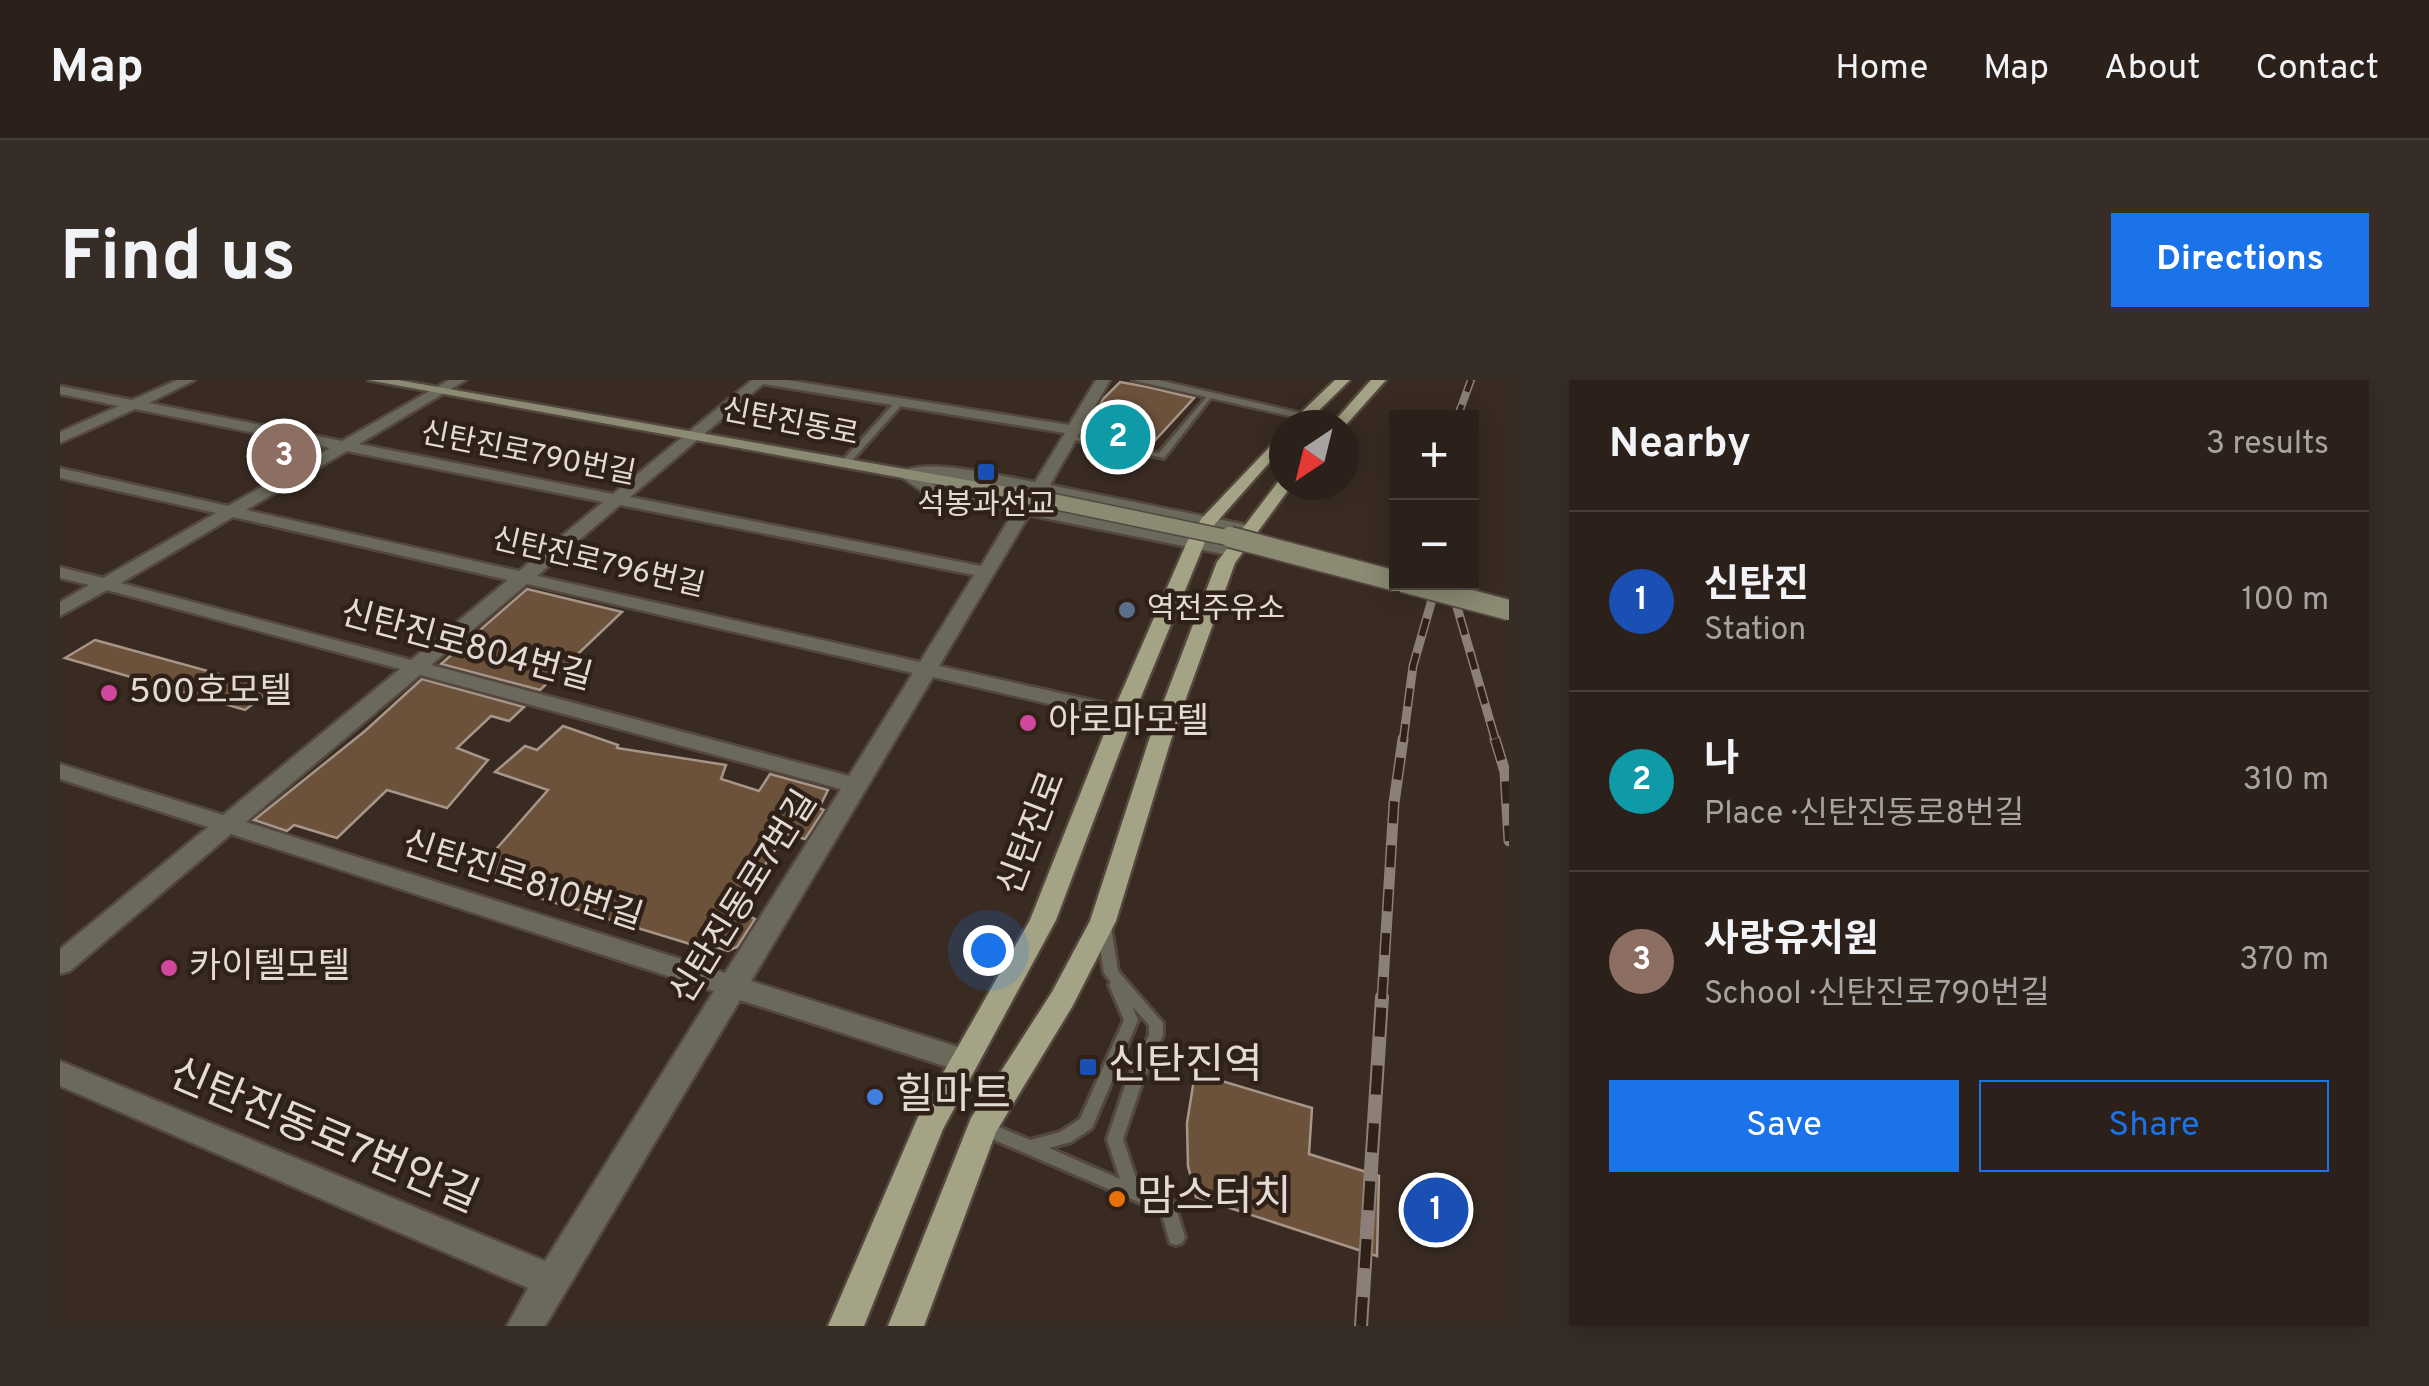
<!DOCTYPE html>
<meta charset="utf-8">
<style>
:root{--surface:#2b201a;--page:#372d27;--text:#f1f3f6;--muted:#a6a3a2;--line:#473e39;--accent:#1a73e8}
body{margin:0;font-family:Overpass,"Noto Sans KR",sans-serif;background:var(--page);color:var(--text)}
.controls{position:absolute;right:30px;top:30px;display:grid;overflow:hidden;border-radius:0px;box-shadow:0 5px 25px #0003}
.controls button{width:90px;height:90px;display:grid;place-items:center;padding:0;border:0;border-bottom:2px solid var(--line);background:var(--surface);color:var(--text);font:50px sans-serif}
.compass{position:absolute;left:1209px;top:30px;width:90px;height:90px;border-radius:50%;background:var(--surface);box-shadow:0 5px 25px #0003;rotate:215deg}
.you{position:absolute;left:928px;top:570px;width:35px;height:35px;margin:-25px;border:8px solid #fff;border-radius:50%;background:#1a73e8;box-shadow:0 0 0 15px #1a73e833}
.badge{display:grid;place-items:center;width:65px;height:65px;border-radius:50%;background:var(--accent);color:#fff;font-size:32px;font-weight:700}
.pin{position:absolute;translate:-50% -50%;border:5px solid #fff;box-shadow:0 2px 10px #0006}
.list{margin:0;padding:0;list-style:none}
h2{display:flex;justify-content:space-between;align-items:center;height:130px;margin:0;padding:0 40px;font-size:42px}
h2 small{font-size:32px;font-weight:400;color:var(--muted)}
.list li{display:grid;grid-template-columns:65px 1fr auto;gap:30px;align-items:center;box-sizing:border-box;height:180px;padding:0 40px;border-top:2px solid var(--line)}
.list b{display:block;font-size:38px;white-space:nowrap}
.list p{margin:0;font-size:32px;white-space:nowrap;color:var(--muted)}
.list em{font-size:32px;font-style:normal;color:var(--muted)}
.actions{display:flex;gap:20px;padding:30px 40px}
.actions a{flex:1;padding:22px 0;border:2px solid var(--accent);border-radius:0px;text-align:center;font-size:35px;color:var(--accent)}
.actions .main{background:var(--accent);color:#fff}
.map{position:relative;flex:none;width:1449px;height:946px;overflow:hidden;border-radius:0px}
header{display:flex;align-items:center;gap:60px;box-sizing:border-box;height:140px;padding:0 50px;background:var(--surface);border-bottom:2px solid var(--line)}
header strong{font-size:48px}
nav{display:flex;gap:55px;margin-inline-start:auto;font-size:35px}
.intro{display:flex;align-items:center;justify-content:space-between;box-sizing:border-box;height:240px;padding:0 60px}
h1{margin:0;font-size:70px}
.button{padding:25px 45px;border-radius:0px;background:var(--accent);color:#fff;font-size:35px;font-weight:700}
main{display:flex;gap:60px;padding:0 60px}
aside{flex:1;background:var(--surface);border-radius:0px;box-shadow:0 5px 25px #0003}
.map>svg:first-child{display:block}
.building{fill:#6c513b;stroke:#a69689;stroke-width:2.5}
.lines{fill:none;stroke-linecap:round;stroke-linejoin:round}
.lane-casing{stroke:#54473e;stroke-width:6}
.street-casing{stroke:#54473e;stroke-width:5}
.secondary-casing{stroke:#54473e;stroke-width:5}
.primary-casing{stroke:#54473e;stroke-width:5}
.lane{fill:#6a695b;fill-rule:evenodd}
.street{fill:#6a695b;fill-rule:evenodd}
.secondary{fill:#8b8a73;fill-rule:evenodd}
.primary{fill:#a5a385;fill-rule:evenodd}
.rail-far3-casing{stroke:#8b7f77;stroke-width:8}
.rail-far2-casing{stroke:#8b7f77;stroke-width:9}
.rail-far1-casing{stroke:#8b7f77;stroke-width:11}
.rail-casing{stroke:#8b7f77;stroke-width:14}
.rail-far3{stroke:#2f2118;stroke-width:5;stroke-dasharray:14;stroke-linecap:butt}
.rail-far2{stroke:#2f2118;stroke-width:6;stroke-dasharray:18;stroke-linecap:butt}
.rail-far1{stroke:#2f2118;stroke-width:8;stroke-dasharray:22;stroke-linecap:butt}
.rail{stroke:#2f2118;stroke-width:10;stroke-dasharray:29;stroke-linecap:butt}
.secondary-bridge-far1-casing{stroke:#54473e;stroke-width:18;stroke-linecap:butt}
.secondary-bridge-casing{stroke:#54473e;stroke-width:24;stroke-linecap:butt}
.secondary-bridge-far1{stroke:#8b8a73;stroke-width:15}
.secondary-bridge{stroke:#8b8a73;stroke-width:20}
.transit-dot{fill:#1a4fb4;stroke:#2f2118;stroke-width:4}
.service-dot{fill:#5c6f8a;stroke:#2f2118;stroke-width:4}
.hotel-dot{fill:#d1479c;stroke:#2f2118;stroke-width:4}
.shop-dot{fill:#3f7fe0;stroke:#2f2118;stroke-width:4}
.food-dot{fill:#e8710a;stroke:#2f2118;stroke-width:4}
.labels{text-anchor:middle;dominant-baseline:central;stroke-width:9;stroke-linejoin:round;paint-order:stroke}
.far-street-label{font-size:30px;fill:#e4dad4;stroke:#2f2118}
.far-poi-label{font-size:30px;fill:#e4dad4;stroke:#2f2118}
.street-label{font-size:35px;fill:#e4dad4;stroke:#2f2118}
.poi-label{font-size:35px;fill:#e4dad4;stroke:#2f2118;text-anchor:start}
.near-poi-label{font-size:42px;fill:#e4dad4;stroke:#2f2118;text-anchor:start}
.near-street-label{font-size:42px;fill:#e4dad4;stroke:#2f2118}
</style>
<header>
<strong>Map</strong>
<nav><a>Home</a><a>Map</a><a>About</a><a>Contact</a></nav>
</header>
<div class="intro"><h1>Find us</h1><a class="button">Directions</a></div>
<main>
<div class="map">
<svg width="1449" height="946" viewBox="0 0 1449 946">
<rect width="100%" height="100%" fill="#392b22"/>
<!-- building -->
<g class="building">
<path d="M1060,2L1088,7L1134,18L1089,67L1023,55L1043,19Z"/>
<path d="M467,209L562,232L480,310L381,284Z"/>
<path d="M35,260L213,309L185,330L5,278Z"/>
<path d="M362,299L464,327L449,341L431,336L397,368L428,380L387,428L327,410L277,458L234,445L227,451L194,440L305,351Z"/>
<path d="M503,346L558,365L557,368L666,385L661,399L699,411L710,394L768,410L759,428L764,430L745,459L726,454L678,524L693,529L689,536L695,539L677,567L668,571L633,560L630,564L420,500L439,478L431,475L488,410L435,392L465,366L477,370Z"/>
<path d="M1135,693L1252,728L1249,774L1319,796L1317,876L1136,817L1128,786L1127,743Z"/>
</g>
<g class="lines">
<defs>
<g id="lane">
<path d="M1150,13L1154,15L1152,16L1104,78L1005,58L1009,56L1099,73Z"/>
<path d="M837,20L844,22L788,85H782V81Z"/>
<path d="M1044,542L1049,544L1051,547L1058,591L1103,643V655L1082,703L1063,759L1079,807L1114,822L1125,857L1122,863L1116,865L1110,863L1101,832L916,752L914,747L916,742L922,740L970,760L1000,752L1020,739L1064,640L1049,605L1051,602L1044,593L1037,547L1039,544ZM1072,626L1089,645V655L1066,703L1047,759L1060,799L989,768L1011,762L1032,748L1078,640Z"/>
</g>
<g id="street">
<path d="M117,0H135L89,23L282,61L389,0H406L299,64L553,114L692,0H727L1009,45L1036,0H1050L990,105L1187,145L1196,150L1187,155L875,96L861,97L874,105L1173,166L1182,171L1173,176L969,135L879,286L1063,327L1074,334L1063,341L873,297L691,601L914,672L918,680L914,688L903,692L680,620L485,946H447L468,908L0,706V681L485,881L654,611L171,454L10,591L0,594V569L148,447L0,399V384L163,435L340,289L47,210L0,236V222L29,205L0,198V187L43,198L156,133L0,98V88L168,126L270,68L75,29L0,63V52L59,26L0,14V6L72,20ZM703,4L1005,53L975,102C942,97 864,75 837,94L863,112L954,131L921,186L570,117ZM287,71L543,122L459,191L186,130ZM560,125L914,195L860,282L477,196ZM173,137L448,200L351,280L61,203ZM467,204L853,293L789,396L371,285ZM360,295L781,409L665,593L186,442Z"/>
<path d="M1072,0H1098L1250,35L1243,39Z"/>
</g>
<path id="secondary" d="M308,0H338L958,109L966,114L958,119Z"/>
<g id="primary">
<path d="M1275,0H1290L1244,45H1228Z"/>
<path d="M1311,0H1326L1284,47L1271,45Z"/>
<path d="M1224,52V66L1155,144L1145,162L1074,334L996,540L883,749L804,946H768L858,737L970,540L1052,334L1127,162L1142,138Z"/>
<path d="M1224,100V105H1232L1175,183L1111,360L1056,541L1012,627L936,752L864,946H828L911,738L992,612L1030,541L1089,360L1157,182L1218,102Z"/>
</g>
</defs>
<!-- lane casing -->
<use href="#lane" class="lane-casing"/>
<!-- street casing -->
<use href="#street" class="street-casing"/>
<!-- secondary casing -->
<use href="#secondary" class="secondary-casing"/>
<!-- primary casing -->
<use href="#primary" class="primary-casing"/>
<!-- lane -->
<use href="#lane" class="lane"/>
<!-- street -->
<use href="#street" class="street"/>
<!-- secondary -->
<use href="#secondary" class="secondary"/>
<!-- primary -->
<use href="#primary" class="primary"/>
<defs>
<path id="rail-far3" d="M1397,38L1411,0"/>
<g id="rail-far2">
<path d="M1394,202L1397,227L1436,362"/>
<path d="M1343,362L1353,286L1371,223L1372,202"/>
</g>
<g id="rail-far1">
<path d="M1435,359L1445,392L1449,461"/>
<path d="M1322,619L1334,423L1343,359"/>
</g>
<path id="rail" d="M1301,946L1322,617"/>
</defs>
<!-- rail-far3 casing -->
<use href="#rail-far3" class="rail-far3-casing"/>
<!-- rail-far2 casing -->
<use href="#rail-far2" class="rail-far2-casing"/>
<!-- rail-far1 casing -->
<use href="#rail-far1" class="rail-far1-casing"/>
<!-- rail casing -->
<use href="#rail" class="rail-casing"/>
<!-- rail-far3 -->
<use href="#rail-far3" class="rail-far3"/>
<!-- rail-far2 -->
<use href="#rail-far2" class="rail-far2"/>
<!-- rail-far1 -->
<use href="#rail-far1" class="rail-far1"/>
<!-- rail -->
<use href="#rail" class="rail"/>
<defs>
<path id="secondary-bridge-far1" d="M958,114L1179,160"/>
<g id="secondary-bridge">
<path d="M1170,157L1336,201"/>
<path d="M1343,202L1449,230"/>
</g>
</defs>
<!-- secondary-bridge-far1 casing -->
<use href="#secondary-bridge-far1" class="secondary-bridge-far1-casing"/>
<!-- secondary-bridge casing -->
<use href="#secondary-bridge" class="secondary-bridge-casing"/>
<!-- secondary-bridge-far1 -->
<use href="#secondary-bridge-far1" class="secondary-bridge-far1"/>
<!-- secondary-bridge -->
<use href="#secondary-bridge" class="secondary-bridge"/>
</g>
<!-- markers -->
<g class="transit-dot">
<rect x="916" y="82" width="20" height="20" rx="5"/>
<rect x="1018" y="677" width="20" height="20" rx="5"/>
</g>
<circle class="service-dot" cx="1067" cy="230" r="10"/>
<g class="hotel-dot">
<circle cx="49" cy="313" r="10"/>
<circle cx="968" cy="343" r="10"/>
<circle cx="109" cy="588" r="10"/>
</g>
<circle class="shop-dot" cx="815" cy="717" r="10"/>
<circle class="food-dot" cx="1057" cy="819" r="10"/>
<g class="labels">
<!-- far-street labels -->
<g class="far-street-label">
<text transform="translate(730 44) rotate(11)">신탄진동로</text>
<text transform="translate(468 75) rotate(11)">신탄진로790번길</text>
<text transform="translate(538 184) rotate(13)">신탄진로796번길</text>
</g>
<!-- far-poi labels -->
<g class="far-poi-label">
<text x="926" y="126">석봉과선교</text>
<text x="1087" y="230" text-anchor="start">역전주유소</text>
</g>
<!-- street labels -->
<g class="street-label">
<text transform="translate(406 267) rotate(15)">신탄진로804번길</text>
<text transform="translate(973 454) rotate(-69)">신탄진로</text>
<text transform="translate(462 502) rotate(18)">신탄진로810번길</text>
<text transform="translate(685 518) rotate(-58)">신탄진동로7번길</text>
</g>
<!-- poi labels -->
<g class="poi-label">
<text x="69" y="313">500호모텔</text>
<text x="988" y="343">아로마모텔</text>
<text x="129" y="588">카이텔모텔</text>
</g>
<!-- near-poi labels -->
<g class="near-poi-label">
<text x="1048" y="687">신탄진역</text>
<text x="835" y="717">힐마트</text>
<text x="1077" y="819">맘스터치</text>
</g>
<!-- near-street labels -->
<g class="near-street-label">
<text transform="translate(263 758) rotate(23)">신탄진동로7번안길</text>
</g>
</g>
</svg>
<div class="controls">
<button>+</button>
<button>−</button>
</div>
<svg class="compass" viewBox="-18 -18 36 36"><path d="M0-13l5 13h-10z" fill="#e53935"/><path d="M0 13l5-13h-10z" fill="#a6a3a2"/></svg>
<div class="you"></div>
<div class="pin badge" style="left:1376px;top:830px;background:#1a4fb4">1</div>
<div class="pin badge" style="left:1058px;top:57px;background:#0f9aa8">2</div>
<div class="pin badge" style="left:224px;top:76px;background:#8d6e63">3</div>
</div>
<aside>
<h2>Nearby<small>3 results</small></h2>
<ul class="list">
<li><span class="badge" style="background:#1a4fb4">1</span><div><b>신탄진</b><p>Station</p></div><em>100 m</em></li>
<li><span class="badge" style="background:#0f9aa8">2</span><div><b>나</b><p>Place · 신탄진동로8번길</p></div><em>310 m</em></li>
<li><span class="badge" style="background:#8d6e63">3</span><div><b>사랑유치원</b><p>School · 신탄진로790번길</p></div><em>370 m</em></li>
</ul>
<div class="actions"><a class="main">Save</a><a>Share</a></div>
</aside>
</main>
